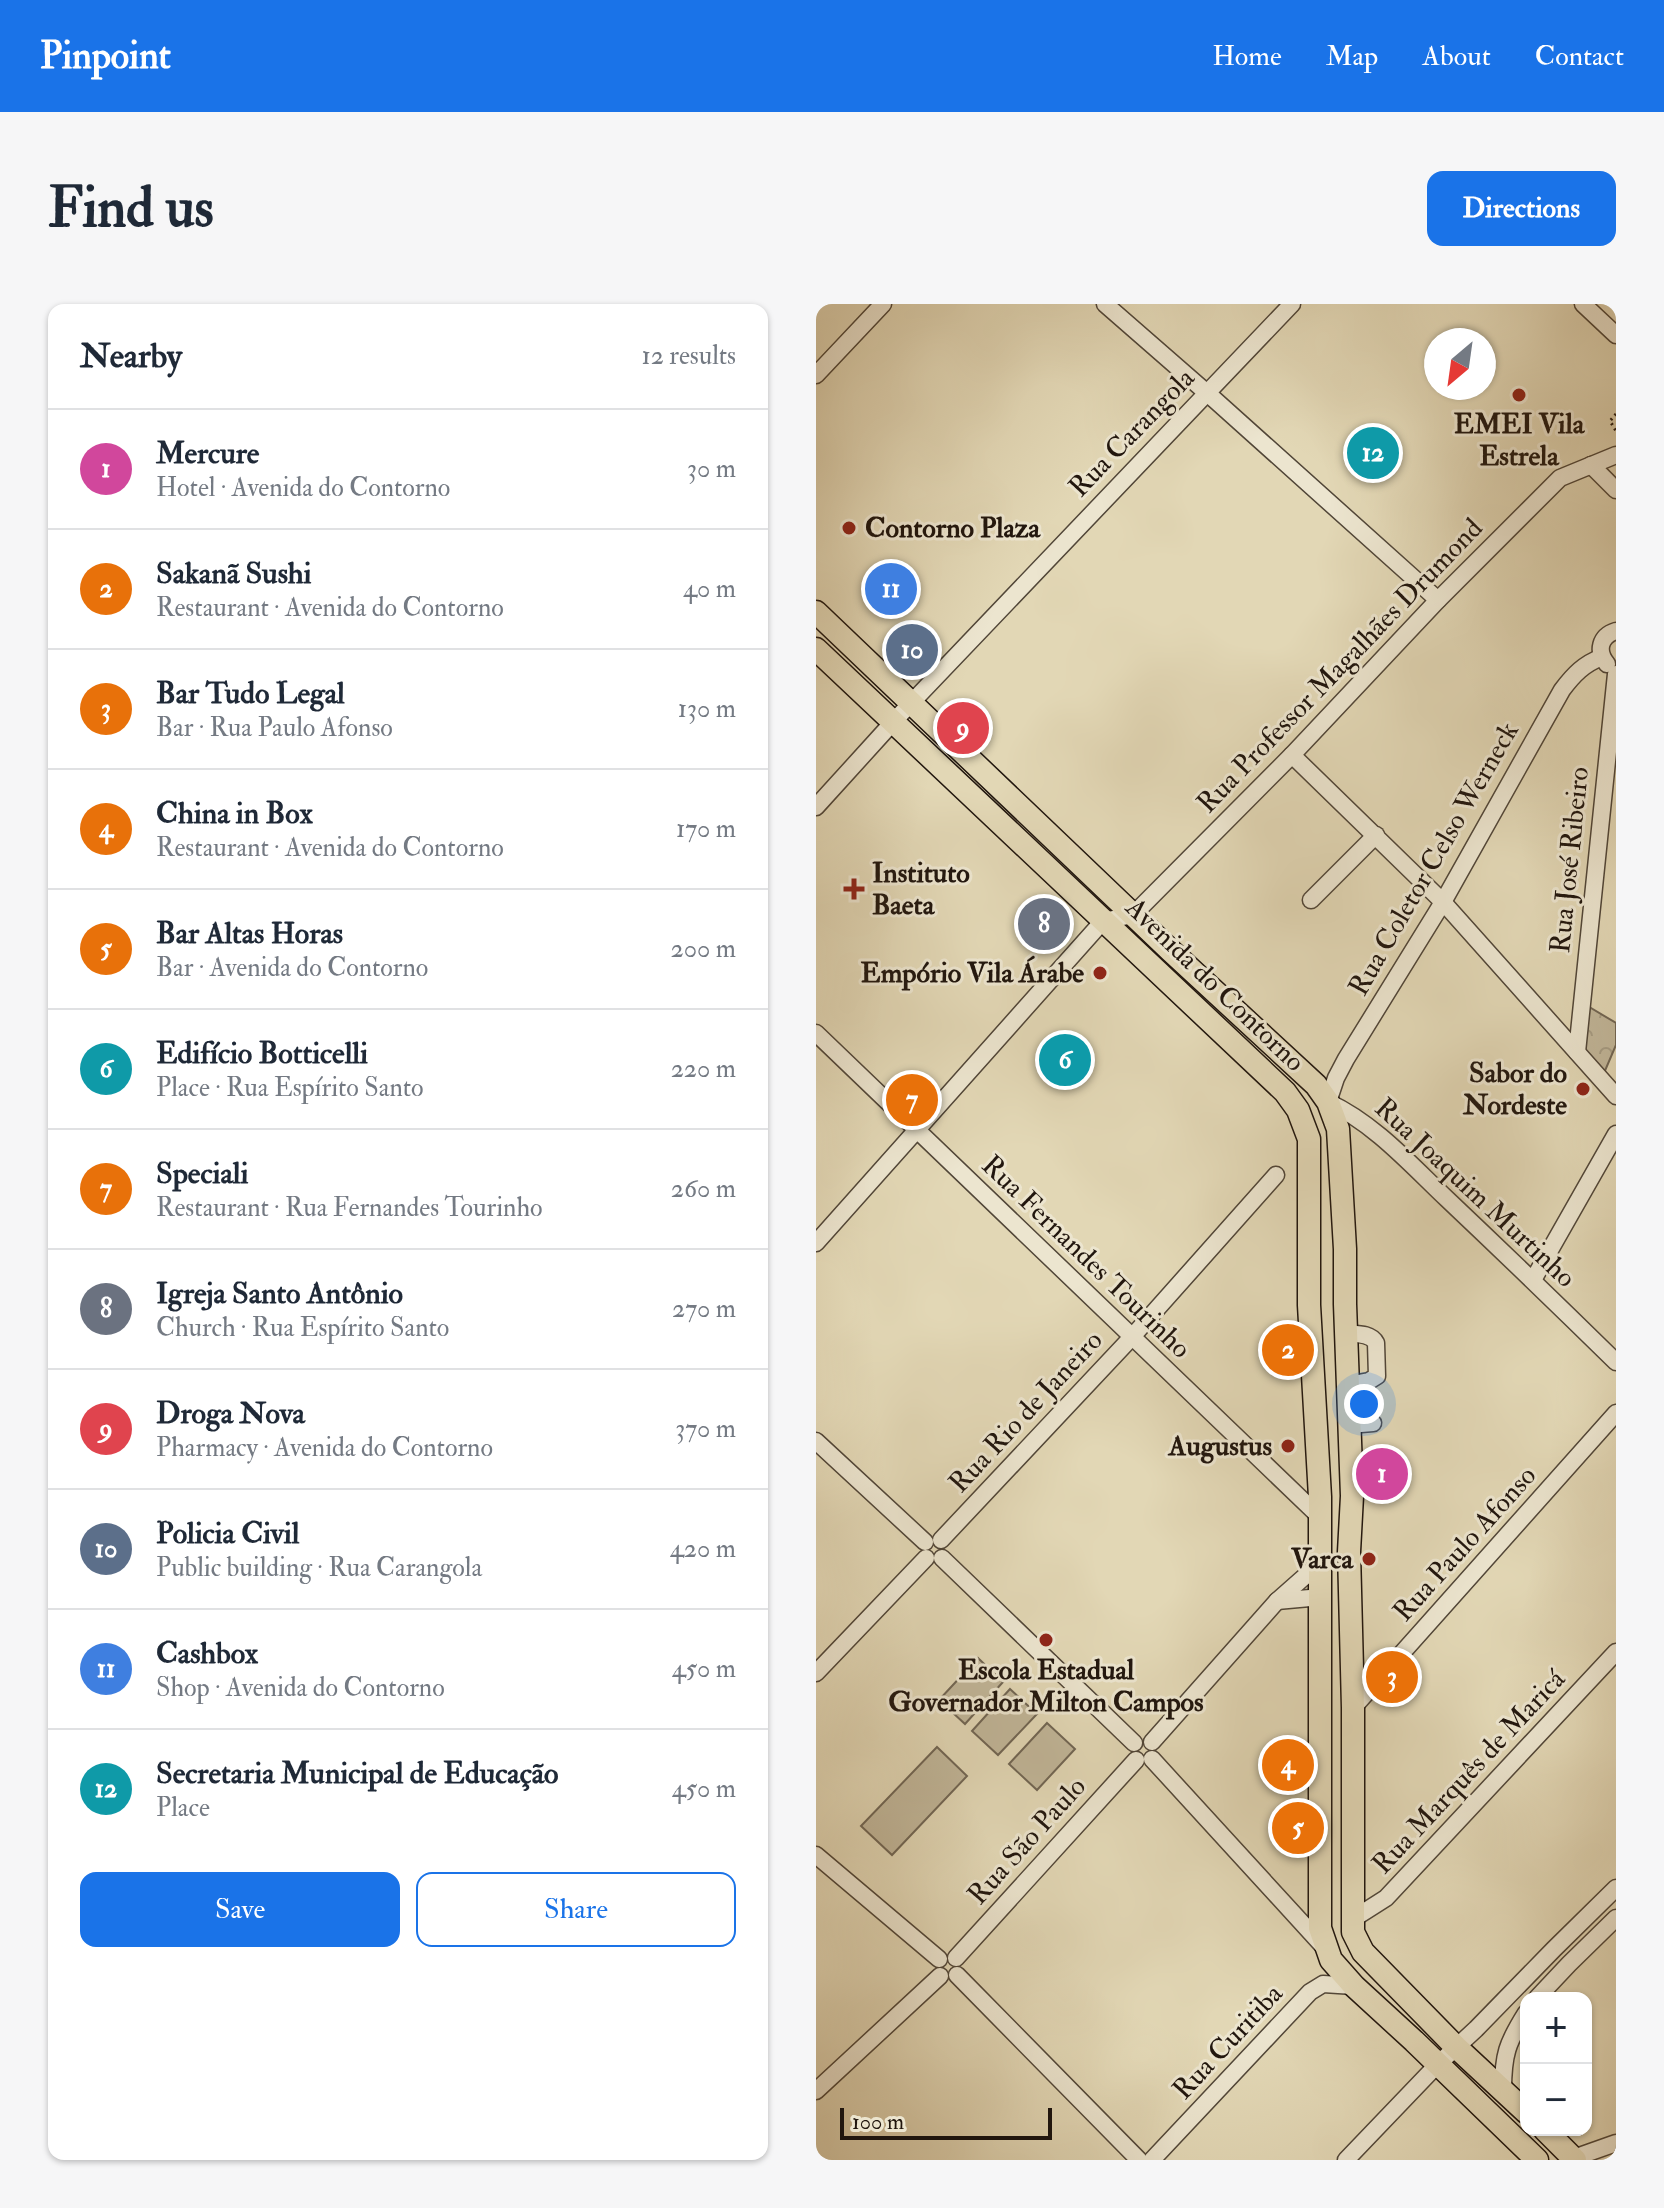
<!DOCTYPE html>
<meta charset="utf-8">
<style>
:root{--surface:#fff;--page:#f6f6f7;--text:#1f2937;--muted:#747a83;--line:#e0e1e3;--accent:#1a73e8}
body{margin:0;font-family:"IM FELL Double Pica",serif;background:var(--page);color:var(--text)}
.controls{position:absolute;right:24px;bottom:24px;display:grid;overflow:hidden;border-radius:16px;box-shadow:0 2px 6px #0004}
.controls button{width:72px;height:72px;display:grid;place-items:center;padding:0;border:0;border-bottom:2px solid var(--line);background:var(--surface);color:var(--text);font:40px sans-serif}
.compass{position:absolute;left:608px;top:24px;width:72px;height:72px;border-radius:50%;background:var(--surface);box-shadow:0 2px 6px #0004;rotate:209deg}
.scale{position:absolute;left:24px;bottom:20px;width:212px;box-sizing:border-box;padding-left:8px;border:4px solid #21160e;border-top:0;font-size:22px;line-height:28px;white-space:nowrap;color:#21160e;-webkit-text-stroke:6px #ece5cf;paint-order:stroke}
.you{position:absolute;left:548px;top:1100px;width:28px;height:28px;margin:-20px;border:6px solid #fff;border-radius:50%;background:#1a73e8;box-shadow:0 0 0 12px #1a73e833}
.badge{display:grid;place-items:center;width:52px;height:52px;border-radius:50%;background:var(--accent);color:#fff;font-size:26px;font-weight:700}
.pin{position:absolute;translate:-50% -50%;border:4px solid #fff;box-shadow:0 2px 8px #0006}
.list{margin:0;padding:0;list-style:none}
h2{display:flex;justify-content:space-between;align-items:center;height:104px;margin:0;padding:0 32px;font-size:34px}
h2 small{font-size:26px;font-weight:400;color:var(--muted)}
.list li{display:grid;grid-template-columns:52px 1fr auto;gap:24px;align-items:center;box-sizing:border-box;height:120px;padding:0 32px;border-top:2px solid var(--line)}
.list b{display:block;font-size:30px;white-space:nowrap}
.list p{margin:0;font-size:26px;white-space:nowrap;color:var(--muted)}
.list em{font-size:26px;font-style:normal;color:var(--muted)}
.actions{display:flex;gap:16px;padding:24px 32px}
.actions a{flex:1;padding:18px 0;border:2px solid var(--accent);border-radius:16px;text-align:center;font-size:28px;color:var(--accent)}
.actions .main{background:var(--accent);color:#fff}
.map{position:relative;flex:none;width:800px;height:1856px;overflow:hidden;border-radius:16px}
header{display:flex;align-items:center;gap:48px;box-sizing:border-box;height:112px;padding:0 40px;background:var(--accent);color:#fff}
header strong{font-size:38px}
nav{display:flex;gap:44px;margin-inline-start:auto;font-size:28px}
.intro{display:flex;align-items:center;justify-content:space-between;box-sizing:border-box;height:192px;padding:0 48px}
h1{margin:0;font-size:56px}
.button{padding:20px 36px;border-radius:16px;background:var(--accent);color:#fff;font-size:28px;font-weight:700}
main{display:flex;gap:48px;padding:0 48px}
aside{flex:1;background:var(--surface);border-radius:16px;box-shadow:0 2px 6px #0004}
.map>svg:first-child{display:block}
.forest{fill:url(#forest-crowns);stroke:#716654;stroke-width:2}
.pitch{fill:#c1b699;stroke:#716654;stroke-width:2}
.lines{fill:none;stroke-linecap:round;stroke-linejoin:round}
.minor-casing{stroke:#514638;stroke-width:19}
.major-casing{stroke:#21160e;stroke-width:25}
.path{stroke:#21160e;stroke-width:3;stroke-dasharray:2 4;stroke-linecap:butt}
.minor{stroke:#ece5cf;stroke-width:16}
.major{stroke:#e2d7b5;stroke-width:22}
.poi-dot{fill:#8f2418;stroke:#ece5cf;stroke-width:3}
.labels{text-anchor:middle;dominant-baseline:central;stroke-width:6;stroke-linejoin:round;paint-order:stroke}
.poi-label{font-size:28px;font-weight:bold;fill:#21160e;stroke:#ece5cf;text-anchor:end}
.street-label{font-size:28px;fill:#21160e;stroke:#ece5cf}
</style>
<header>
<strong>Pinpoint</strong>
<nav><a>Home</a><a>Map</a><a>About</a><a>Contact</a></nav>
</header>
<div class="intro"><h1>Find us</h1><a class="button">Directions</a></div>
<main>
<aside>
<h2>Nearby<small>12 results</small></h2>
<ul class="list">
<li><span class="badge" style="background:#d1479c">1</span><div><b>Mercure</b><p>Hotel · Avenida do Contorno</p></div><em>30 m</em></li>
<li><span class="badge" style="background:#e8710a">2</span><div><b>Sakanã Sushi</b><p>Restaurant · Avenida do Contorno</p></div><em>40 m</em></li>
<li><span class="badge" style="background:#e8710a">3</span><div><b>Bar Tudo Legal</b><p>Bar · Rua Paulo Afonso</p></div><em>130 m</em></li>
<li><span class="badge" style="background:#e8710a">4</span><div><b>China in Box</b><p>Restaurant · Avenida do Contorno</p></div><em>170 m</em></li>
<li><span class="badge" style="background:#e8710a">5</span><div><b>Bar Altas Horas</b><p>Bar · Avenida do Contorno</p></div><em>200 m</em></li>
<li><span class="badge" style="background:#0f9aa8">6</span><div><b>Edifício Botticelli</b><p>Place · Rua Espírito Santo</p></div><em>220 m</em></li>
<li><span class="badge" style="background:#e8710a">7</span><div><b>Speciali</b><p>Restaurant · Rua Fernandes Tourinho</p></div><em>260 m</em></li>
<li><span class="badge" style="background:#6b7280">8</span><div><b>Igreja Santo Antônio</b><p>Church · Rua Espírito Santo</p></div><em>270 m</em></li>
<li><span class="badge" style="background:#e0444e">9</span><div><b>Droga Nova</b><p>Pharmacy · Avenida do Contorno</p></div><em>370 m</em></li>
<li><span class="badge" style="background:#5c6f8a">10</span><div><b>Policia Civil</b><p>Public building · Rua Carangola</p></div><em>420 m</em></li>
<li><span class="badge" style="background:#3f7fe0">11</span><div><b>Cashbox</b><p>Shop · Avenida do Contorno</p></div><em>450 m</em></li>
<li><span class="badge" style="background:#0f9aa8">12</span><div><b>Secretaria Municipal de Educação</b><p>Place</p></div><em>450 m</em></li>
</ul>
<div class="actions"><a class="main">Save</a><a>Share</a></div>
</aside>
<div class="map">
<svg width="800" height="1856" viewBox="0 0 800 1856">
<defs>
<pattern id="forest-crowns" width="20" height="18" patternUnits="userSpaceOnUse" patternTransform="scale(2)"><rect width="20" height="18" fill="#c1b699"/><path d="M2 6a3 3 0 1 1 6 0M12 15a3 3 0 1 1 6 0" fill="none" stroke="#a69c83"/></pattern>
</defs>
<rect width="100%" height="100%" fill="#e2d7b5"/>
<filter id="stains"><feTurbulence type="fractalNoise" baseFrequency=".0025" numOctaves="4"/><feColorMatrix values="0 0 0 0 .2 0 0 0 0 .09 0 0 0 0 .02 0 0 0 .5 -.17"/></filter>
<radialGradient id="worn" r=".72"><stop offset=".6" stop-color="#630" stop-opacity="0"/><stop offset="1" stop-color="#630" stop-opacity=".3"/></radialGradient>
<!-- forest -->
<path class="forest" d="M765,698L800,719V741L788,769L800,780V791L762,746Z"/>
<!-- pitch -->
<g class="pitch">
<path d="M162,1354L187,1378L149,1420L123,1396Z"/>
<path d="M194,1385L221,1410L182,1451L156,1427Z"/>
<path d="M231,1419L259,1445L221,1486L193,1460Z"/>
<path d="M121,1443L151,1472L76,1551L45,1522Z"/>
</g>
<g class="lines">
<defs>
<g id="minor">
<path d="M289,0L399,96L622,296"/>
<path d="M767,0L800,31"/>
<path d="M0,71L67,0"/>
<path d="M775,161L800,186"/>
<path d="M786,353C768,360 758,370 746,386L627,598L530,755L520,774L512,798C559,820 594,860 631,895C688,949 744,1003 800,1058"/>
<path d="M791,360C780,347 784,332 800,327"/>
<path d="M476,451L627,598L800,792"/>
<path d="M0,503L78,417L476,0"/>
<path d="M495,596L560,531"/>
<path d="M0,729L504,1213"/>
<path d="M761,748L800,370"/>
<path d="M0,939L287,617L317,611L476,451L622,296L744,174L800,151"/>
<path d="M717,976L800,830"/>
<path d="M530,1029C540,1030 555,1029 560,1039L561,1072L553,1077L532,1081"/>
<path d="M533,1121L557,1119"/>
<path d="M0,1137L109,1238"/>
<path d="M125,1236L315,1034L460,871"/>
<path d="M126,1254L318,1439"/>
<path d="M461,1297L505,1293"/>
<path d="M0,1369L110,1254"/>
<path d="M537,1404L800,1109"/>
<path d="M336,1438L461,1297L504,1259"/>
<path d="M336,1455L508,1643"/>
<path d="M0,1551L123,1655"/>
<path d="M537,1615L570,1594L800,1348"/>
<path d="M140,1654L320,1456"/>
<path d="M141,1671L323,1856"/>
<path d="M721,1694L753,1660L800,1614"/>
<path d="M687,1786C687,1751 691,1739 710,1709"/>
<path d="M0,1787L124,1672"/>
<path d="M336,1856L494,1688L507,1680L538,1682"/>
<path d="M530,1856L621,1761L660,1725L738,1645L800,1584"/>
<path d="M752,1856L800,1839"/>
</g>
<g id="major">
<path d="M0,308L355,647L500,781L512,798L522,825L529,945V1000L536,1192L533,1248L537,1404V1628L547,1648L640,1743L710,1808"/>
<path d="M0,345L469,788L482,806L493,835V1001L504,1193V1624L515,1656L538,1682L598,1737L721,1856"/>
<path d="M729,1826L759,1856"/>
</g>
</defs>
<!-- minor casing -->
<use href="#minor" class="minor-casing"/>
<!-- major casing -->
<use href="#major" class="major-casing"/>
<!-- path -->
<path class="path" d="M800,110L794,117L800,127"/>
<!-- minor -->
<use href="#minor" class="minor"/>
<!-- major -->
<use href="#major" class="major"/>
</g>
<!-- markers -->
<g class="poi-dot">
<circle cx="703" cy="91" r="8"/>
<circle cx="33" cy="224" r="8"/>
<path d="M34 573h8v8h8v8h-8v8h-8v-8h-8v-8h8z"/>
<circle cx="284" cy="669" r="8"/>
<circle cx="767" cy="785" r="8"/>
<circle cx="472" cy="1142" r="8"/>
<circle cx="553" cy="1255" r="8"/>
<circle cx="230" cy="1336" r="8"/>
</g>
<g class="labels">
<!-- poi labels -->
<g class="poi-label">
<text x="703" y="120" text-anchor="middle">EMEI Vila<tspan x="703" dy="32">Estrela</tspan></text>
<text x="49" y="224" text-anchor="start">Contorno Plaza</text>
<text x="56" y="569" text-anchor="start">Instituto<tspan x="56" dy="32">Baeta</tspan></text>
<text x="268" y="669">Empório Vila Árabe</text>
<text x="751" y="769">Sabor do<tspan x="751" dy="32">Nordeste</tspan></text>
<text x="456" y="1142">Augustus</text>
<text x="537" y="1255">Varca</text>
<text x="230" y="1366" text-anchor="middle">Escola Estadual<tspan x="230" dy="32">Governador Milton Campos</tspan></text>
</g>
<!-- street labels -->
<g class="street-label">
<text transform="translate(316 129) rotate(-46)">Rua Carangola</text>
<text transform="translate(524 362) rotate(-46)">Rua Professor Magalhães Drumond</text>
<text transform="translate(618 555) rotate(-60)">Rua Coletor Celso Werneck</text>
<text transform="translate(754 556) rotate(-84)">Rua José Ribeiro</text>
<text transform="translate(399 681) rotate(44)">Avenida do Contorno</text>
<text transform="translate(659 889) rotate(43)">Rua Joaquim Murtinho</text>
<text transform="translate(270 953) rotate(44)">Rua Fernandes Tourinho</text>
<text transform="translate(210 1108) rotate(-47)">Rua Rio de Janeiro</text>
<text transform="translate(649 1240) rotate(-48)">Rua Paulo Afonso</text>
<text transform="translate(653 1468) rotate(-47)">Rua Marquês de Maricá</text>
<text transform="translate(211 1537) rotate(-48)">Rua São Paulo</text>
<text transform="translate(412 1738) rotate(-47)">Rua Curitiba</text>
</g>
</g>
<rect width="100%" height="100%" filter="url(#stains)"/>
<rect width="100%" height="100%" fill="url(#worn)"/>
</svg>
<div class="controls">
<button>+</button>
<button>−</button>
</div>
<svg class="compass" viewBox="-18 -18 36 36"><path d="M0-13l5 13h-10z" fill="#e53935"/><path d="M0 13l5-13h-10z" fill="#747a83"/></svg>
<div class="scale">100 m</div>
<div class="you"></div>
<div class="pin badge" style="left:566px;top:1170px;background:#d1479c">1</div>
<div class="pin badge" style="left:472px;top:1046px;background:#e8710a">2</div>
<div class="pin badge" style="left:576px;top:1373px;background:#e8710a">3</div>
<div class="pin badge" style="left:472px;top:1461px;background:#e8710a">4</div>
<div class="pin badge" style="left:482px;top:1524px;background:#e8710a">5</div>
<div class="pin badge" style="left:249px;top:756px;background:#0f9aa8">6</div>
<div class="pin badge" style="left:96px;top:796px;background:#e8710a">7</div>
<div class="pin badge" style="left:228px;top:620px;background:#6b7280">8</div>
<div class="pin badge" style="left:147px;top:424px;background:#e0444e">9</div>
<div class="pin badge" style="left:96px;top:346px;background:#5c6f8a">10</div>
<div class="pin badge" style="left:75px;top:285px;background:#3f7fe0">11</div>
<div class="pin badge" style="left:557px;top:149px;background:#0f9aa8">12</div>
</div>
</main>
